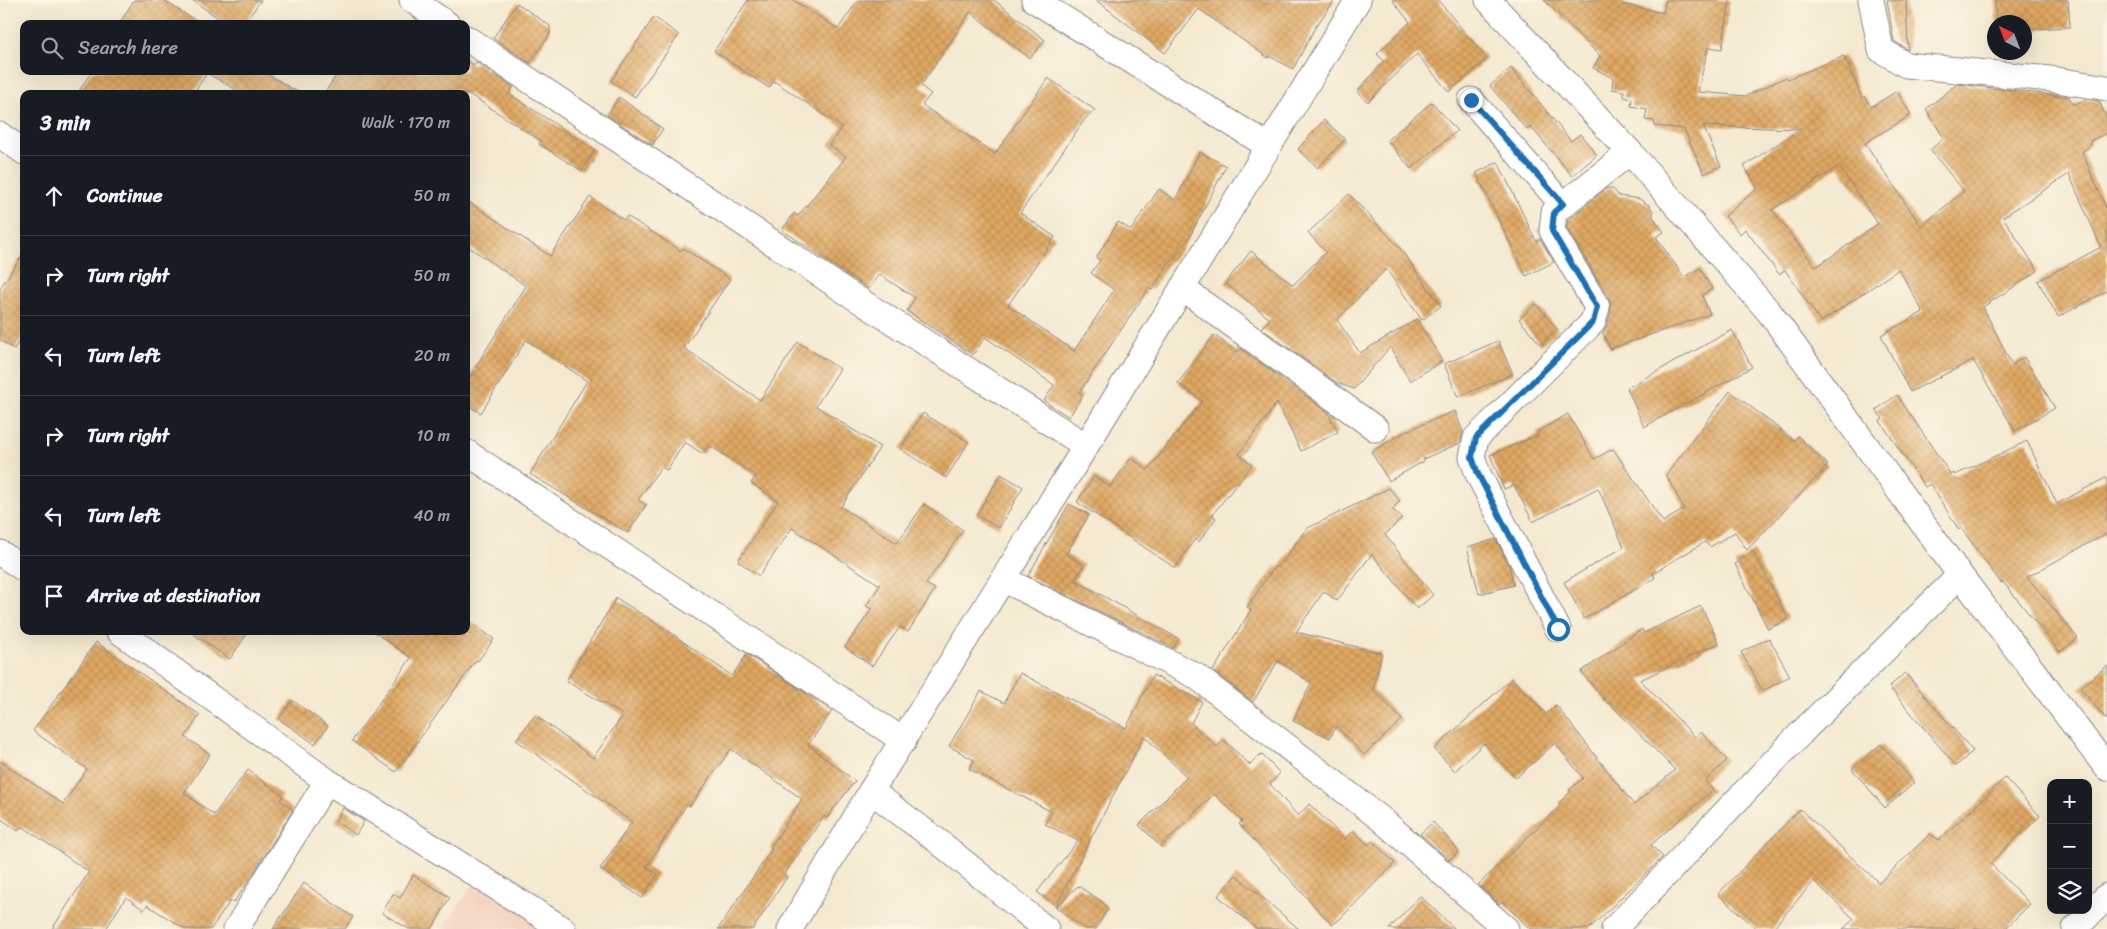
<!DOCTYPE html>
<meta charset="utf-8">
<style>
:root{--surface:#171b24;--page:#242831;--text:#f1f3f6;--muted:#9ea1a6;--line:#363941}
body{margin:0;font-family:Sriracha,sans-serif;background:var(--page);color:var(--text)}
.controls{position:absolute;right:15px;bottom:15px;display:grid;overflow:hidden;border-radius:10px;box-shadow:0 5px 20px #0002}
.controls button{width:45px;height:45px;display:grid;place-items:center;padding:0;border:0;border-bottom:1px solid var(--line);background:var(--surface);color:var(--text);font:25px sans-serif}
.compass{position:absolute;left:1987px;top:15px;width:45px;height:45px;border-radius:50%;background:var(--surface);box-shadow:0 5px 20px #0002;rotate:318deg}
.stop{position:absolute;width:15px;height:15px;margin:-11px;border:4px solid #1f6fb2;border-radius:50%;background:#fff}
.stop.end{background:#1f6fb2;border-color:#fff;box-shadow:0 1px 5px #0008}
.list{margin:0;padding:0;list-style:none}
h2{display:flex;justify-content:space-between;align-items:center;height:65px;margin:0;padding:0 20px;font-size:21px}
h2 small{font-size:16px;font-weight:400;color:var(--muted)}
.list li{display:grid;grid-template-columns:32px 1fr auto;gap:15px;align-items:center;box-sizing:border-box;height:80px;padding:0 20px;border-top:1px solid var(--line)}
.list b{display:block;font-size:19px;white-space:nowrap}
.list em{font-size:16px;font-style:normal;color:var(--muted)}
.icon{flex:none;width:28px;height:28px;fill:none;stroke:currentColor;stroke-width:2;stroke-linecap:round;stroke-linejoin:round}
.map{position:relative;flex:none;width:2107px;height:929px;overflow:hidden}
.search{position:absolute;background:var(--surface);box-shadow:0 5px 20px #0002;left:20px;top:20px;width:450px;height:55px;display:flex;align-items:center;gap:12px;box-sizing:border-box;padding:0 18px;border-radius:10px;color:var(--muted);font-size:19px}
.panel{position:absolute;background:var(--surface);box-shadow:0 5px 20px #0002;left:20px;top:90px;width:450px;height:545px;border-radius:10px}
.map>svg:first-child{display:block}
.built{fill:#f4d3c1}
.building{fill:url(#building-cross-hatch);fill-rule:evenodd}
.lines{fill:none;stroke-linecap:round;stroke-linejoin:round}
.minor-casing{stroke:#8b8686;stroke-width:27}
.minor{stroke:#fff;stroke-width:25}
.route{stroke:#1f6fb2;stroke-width:6}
</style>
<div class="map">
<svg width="2107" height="929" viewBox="0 0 2107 929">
<defs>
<pattern id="building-cross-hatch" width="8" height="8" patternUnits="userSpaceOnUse" patternTransform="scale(1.25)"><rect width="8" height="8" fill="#dfa862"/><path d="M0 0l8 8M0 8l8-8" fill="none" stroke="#bf9056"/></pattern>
</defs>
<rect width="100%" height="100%" fill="#fcf5e5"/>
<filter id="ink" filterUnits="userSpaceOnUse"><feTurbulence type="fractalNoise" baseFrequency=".02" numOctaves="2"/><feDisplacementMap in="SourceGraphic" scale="10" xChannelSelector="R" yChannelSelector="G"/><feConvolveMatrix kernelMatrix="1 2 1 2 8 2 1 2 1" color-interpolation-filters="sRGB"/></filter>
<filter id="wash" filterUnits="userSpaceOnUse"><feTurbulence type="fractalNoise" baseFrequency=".0096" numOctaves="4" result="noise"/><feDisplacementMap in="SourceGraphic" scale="20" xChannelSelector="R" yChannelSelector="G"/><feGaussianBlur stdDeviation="1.12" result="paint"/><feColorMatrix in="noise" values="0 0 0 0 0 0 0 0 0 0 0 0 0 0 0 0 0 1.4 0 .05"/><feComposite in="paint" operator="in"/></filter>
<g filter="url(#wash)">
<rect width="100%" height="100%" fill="#f4e9d0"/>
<!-- built -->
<path class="built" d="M480,874L566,929H442Z"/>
<g id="blocks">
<!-- building -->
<g class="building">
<path d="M134,0H163L201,24H119Z"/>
<path d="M192,0H261L244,24H227Z"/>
<path d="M748,0H793L838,29L858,0H994L1045,40L1030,58L970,12L921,86L931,94L922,105L995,154L1048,78L1095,110L1085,119L1020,213L1055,237L1008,305L1074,351L1114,290L1091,273L1100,260L1096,258L1118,222L1131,230L1159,189L1175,200L1200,152L1226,166L1188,240L1172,262L1170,261L1152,290L1149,288L1079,393L1083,395L1069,417L1044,401L1054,385L985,337L973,355L907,311L915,298L879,274L869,289L782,230L794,213L798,216L846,157L829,145L842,127L774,81L769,88L714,51Z"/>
<path d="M1096,0H1335L1316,26L1293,69L1269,56L1268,58L1199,9L1165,53Z"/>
<path d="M1392,0H1438L1487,59L1449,92L1417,54L1368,102L1357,92L1384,61L1377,54L1410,22Z"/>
<path d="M1544,0H1622V4L1663,13L1666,0H1730L1722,49L1708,47L1698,92L1746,96L1786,77L1788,79L1844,56L1862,98L1865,96L1871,107L1897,91L1911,115L1865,143L1921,226L1964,191L1930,150L1944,138L1926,109L1957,84L2069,97L2073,105L2087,99L2099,101L2107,119V133L2090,141L2091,145L2082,152L2107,210V291L2058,317L2038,281L2101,247L2069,174L2003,217L2038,271L1983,307L2012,365L2024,357L2055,408L2015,431L1973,360L1910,392L1881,335L1923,312L1899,269L1821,322L1785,270L1779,274L1745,229L1740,234L1725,216L1758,188L1744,166L1800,129L1703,126L1721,166L1704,174L1684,129L1655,126L1654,121L1645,120L1647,109L1631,106L1632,99L1624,97V91L1612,89L1613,78L1593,68L1600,56ZM1839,166L1878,224L1816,267L1772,210Z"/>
<path d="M1887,0H1906L1908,50L1894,41Z"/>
<path d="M1995,0H2068L2070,27L2033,29L2034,32L2024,33V22H1996Z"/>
<path d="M517,3L550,26V34L530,63L493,38Z"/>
<path d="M654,17L679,35L635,97L611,81Z"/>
<path d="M466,60L474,65L476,62L513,87L509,94L595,150L582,171L539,144L541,141L469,94H324L339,71H466Z"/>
<path d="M1511,68L1571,141L1580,134L1597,155L1572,176L1531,127L1527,130L1490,86Z"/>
<path d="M92,71H262L301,94H243L207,73L193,94H77Z"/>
<path d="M619,97L663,129L652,145L607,115Z"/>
<path d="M1432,102L1457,131L1411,169L1387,140Z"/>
<path d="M1324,120L1345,139L1318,168L1298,149Z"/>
<path d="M1498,162L1536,241L1540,239L1554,262L1526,276L1476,173Z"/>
<path d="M1607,188L1613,189L1619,196L1639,199L1649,205L1653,211V217L1664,232L1656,237L1684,277L1700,268L1712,289L1702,295L1710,314L1610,349L1603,333L1607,326L1611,311L1610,300L1567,228L1568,220Z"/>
<path d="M1349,194L1399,247L1441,306L1422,320L1386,269L1337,320L1360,353L1417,319L1442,361L1410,381L1390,347L1354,389L1337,383L1261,328L1270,319L1225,283L1251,251L1293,285L1326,252L1308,233Z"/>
<path d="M590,197L624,220L627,216L681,251L683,248L730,279L684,348L760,400L798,342L840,369L816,406L880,447L841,507L897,543L924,504L963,530L926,584L935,589L908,632L900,627L872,666L845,647L872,609L866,606L880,585L792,528L759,576L738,561L778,501L751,483L756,476L709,445L703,454L685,442L667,470L661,467L638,500L646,505L628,533L530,474L587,381L526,340L481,413L466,404V382L526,286L466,245V200L550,256Z"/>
<path d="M24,253V334L14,349L0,340V288Z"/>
<path d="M1536,304L1558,330L1541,345L1519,319Z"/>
<path d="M1732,330L1752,367L1644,427L1627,388Z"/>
<path d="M1214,335L1237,352L1241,349L1328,412L1338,432L1301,451L1277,403L1239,454L1252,465L1212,515L1216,518L1199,542L1195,539L1175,568L1077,502L1094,476L1110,487L1131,458L1148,470L1202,401L1178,383Z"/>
<path d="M1498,341L1513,374L1458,397L1444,364Z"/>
<path d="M1730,391L1794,440L1798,436L1828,465L1747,550L1735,532L1710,547L1705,542L1653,573L1655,578L1584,619L1564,582L1624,547L1598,488L1533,522L1514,485L1504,489L1490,455L1538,435L1537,432L1568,414L1594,459L1613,449L1663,522L1684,509L1666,475Z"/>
<path d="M1897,395L1951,475L1954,473L1955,475L2027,441L2057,504L2107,477V533L2027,577L2078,638L2060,652L2003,582L2001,583L1961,528L1959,530L1930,484L1925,487L1880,421L1883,419L1876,410Z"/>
<path d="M1455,411L1463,432L1460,443L1423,459L1424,461L1389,481L1371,452L1406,431Z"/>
<path d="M923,413L969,442L946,478L900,449Z"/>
<path d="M1001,474L1023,487L999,528L976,515Z"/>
<path d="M1389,488L1400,501L1392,509L1402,518L1385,535L1433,595L1417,609L1372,554L1337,601L1324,591L1296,632L1382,653L1373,689L1402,720L1364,755L1336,726L1330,738L1293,721L1311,683L1278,661L1253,702L1213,671L1251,610L1247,607L1275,566L1278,568L1306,529Z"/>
<path d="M1069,504L1089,515L1066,554L1084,565L1075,580L1179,639L1173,648L1028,576Z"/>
<path d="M1496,539L1509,566L1514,585L1479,594L1467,547Z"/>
<path d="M1753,551L1788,619L1768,629L1735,564Z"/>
<path d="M616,598L661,626L732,676L747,654L832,711L808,745L855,781L827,818L824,816L784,875L787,877L753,929H718L772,849L770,848L802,799L731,749L690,806L687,804L646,867L658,874L642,898L600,869L632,822L516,740L535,715L593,758L623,715L566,681Z"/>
<path d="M1701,606L1719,643L1640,680L1695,737L1701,732L1727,760L1705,781L1713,790L1651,845L1663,857L1589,929H1530L1502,901L1499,904L1478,885L1561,805L1559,803L1570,792L1569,790L1583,778L1555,743L1516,778L1484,743L1455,771L1434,749L1512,678L1546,714L1556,705L1634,805L1675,770L1609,703L1608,704L1581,672L1642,629L1644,633Z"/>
<path d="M466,619L494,639L478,661L476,660L396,772L352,741L411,658L373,631H466Z"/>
<path d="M189,631H249L230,659Z"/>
<path d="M1769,638L1790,676L1763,691L1741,652Z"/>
<path d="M96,642L200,715L185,737L210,754L184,793L214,815L248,770L283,796L280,800L293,810L248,882L233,903L230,901L211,929H185L147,905L144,910L126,897L106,929H52L89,872L22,826L18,831L0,818V761L63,804L87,769L33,731Z"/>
<path d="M2107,666V720L2080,688Z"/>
<path d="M1020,673L1126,728L1153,675L1202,702L1191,723L1217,747L1224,740L1250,765L1261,754L1280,773L1270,784L1298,816L1309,804L1345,839L1353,830L1368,845L1372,841L1395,863L1340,919L1332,925L1239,824L1242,821L1214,794L1161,847L1139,825L1187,777L1144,736L1056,906L1037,892L1078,841L1045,824L1052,812L969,769L974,760L949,746L981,691L1004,703Z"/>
<path d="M1905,673L1973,751L1956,766L1889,687Z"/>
<path d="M292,700L328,726L315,744L279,719Z"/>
<path d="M1881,744L1914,783L1885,808L1852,769Z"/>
<path d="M2005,778L2040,816L1990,863L2030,904L2005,929H1843L1854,919L1814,881L1772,929H1757L1718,894L1800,809L1879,883L1930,834L1939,840Z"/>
<path d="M343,808L364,821L356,835L335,821Z"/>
<path d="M1433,822L1459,851L1449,860L1420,834Z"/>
<path d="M413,875L450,897L432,929H409L382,913L393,894L400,898Z"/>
<path d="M1236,875L1299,929H1257L1218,896Z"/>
<path d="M304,883L353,917L345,929H273Z"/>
<path d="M1078,886L1101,901L1108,908L1096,929H1084L1056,907Z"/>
<path d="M1420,896L1455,929H1389Z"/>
</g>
</g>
</g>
<g filter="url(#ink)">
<use href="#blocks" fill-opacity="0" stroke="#8b8686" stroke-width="1"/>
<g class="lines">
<defs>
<g id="minor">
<path d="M412,0L447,24"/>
<path d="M1034,0L1268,146"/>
<path d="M1488,0L1630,152L1770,313L1960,575L2107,768"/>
<path d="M1871,0L1881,50L1906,65L2050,79L2107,88"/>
<path d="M466,38L845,291L1086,446"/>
<path d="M1471,100L1563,205"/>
<path d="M0,135L24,152"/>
<path d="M1182,288L1376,429"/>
<path d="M466,452L904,741"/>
<path d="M0,553L24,569"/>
<path d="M1003,579L1196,676L1381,819L1506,929"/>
<path d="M1558,629L1478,474L1472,457L1476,438L1593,322L1597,307L1552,231L1554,212L1630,152"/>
<path d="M119,631L327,781L563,929"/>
<path d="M871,791L939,842L1046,929"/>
<path d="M236,929L327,781"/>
<path d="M790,929L871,791L1086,446L1358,0"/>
<path d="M1614,929L1802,732L1960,575"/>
<path d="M2075,929L2107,896"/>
</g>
</defs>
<!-- minor casing -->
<use href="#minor" class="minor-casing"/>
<!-- minor -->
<use href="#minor" class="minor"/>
</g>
</g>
<g class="lines" filter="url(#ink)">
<!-- route -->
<path class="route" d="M1471,100L1563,204L1554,212L1552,231L1597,307L1593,322L1476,438L1472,457L1478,474L1558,629"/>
</g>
</svg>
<div class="controls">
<button>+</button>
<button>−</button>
<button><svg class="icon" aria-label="layers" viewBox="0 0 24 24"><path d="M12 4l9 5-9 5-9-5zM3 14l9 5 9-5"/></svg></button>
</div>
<svg class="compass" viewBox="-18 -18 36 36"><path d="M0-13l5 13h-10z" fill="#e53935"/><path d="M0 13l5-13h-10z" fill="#9ea1a6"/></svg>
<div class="stop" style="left:1558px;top:629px"></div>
<div class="stop end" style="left:1471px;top:100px"></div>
<div class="search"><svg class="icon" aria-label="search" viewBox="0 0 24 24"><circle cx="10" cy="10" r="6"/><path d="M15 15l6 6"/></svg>Search here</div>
<section class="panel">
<h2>3 min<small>Walk · 170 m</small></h2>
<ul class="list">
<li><svg class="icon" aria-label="ahead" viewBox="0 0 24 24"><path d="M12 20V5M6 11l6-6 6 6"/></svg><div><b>Continue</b></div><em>50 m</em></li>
<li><svg class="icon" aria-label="right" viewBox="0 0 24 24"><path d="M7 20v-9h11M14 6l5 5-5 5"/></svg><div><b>Turn right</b></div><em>50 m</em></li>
<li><svg class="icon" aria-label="left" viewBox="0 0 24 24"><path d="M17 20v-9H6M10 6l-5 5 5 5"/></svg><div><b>Turn left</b></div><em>20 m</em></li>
<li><svg class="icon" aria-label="right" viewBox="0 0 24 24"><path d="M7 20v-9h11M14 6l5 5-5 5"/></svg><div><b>Turn right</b></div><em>10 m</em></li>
<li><svg class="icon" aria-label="left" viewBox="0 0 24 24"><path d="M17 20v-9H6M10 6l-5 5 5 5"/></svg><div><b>Turn left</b></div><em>40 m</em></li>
<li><svg class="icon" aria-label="arrive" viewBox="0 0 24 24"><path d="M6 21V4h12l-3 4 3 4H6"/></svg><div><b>Arrive at destination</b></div></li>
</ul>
</section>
</div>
